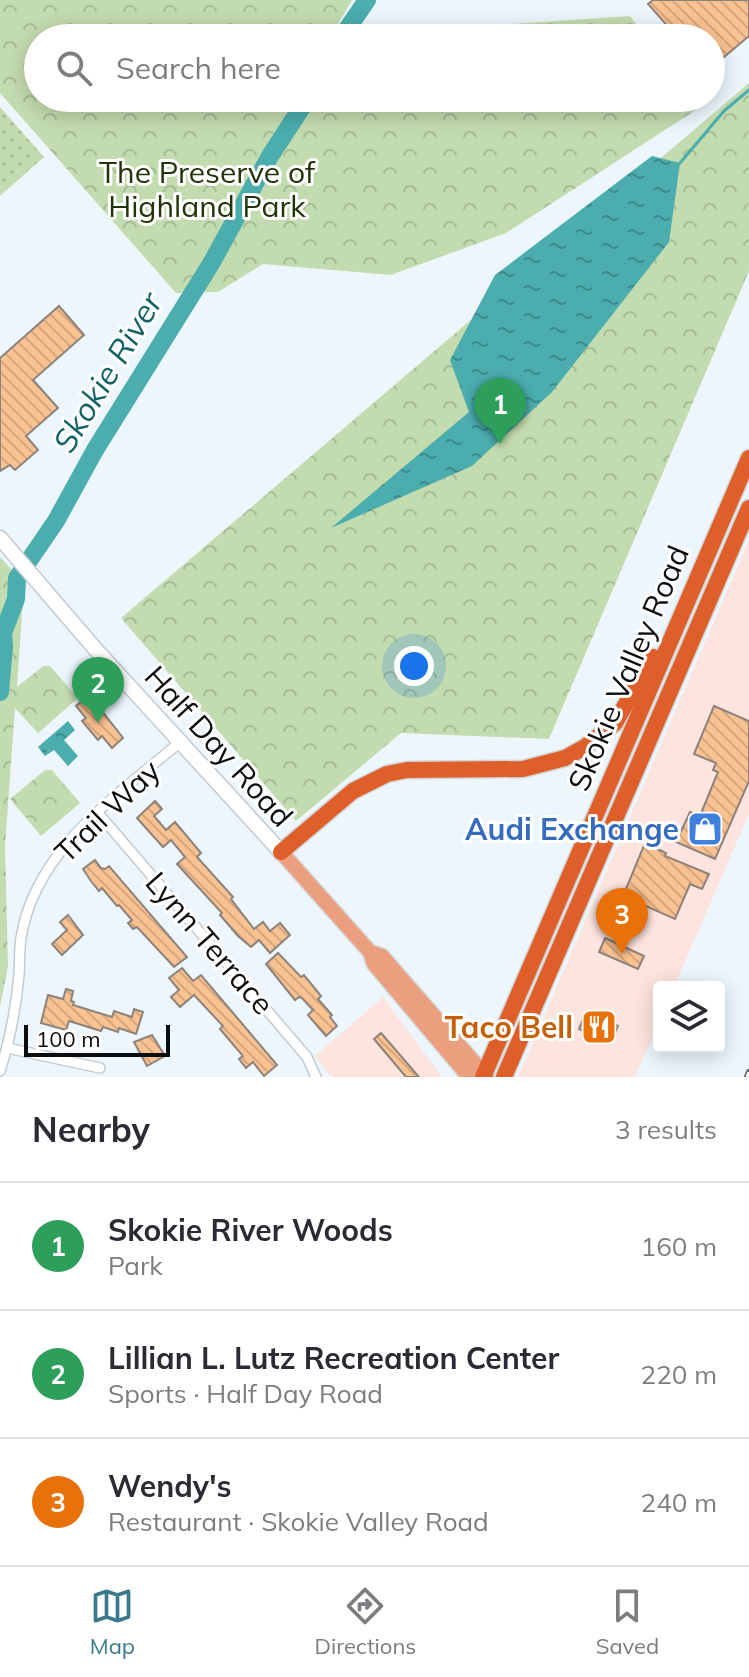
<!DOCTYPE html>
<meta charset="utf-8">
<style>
:root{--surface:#fff;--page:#f7f7f7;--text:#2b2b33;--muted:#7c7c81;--line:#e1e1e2;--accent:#387a8c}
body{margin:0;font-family:Mulish,sans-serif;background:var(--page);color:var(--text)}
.controls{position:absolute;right:24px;bottom:24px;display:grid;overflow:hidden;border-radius:8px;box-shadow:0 4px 20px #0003}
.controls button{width:72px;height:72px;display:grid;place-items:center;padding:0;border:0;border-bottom:2px solid var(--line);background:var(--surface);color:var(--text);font:40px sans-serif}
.scale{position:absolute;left:24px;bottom:20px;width:146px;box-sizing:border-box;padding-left:8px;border:4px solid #0b0e10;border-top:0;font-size:22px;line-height:28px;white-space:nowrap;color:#0b0e10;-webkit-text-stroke:6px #fff;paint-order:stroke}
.you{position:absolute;left:414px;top:666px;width:28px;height:28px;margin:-20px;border:6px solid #fff;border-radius:50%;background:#1a73e8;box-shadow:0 0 0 12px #1a73e833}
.badge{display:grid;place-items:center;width:52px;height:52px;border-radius:50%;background:var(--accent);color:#fff;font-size:26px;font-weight:700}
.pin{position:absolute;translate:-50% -66px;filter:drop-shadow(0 2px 4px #0008)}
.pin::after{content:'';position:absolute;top:42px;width:28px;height:24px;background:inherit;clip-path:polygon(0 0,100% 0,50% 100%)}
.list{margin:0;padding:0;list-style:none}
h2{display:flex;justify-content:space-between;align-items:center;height:104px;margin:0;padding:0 32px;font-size:34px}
h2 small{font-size:26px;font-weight:400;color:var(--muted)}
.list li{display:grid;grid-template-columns:52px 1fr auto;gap:24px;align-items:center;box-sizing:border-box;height:128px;padding:0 32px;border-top:2px solid var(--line)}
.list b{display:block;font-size:30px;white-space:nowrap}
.list p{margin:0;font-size:26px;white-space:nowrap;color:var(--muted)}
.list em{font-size:26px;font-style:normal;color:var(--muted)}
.icon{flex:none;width:44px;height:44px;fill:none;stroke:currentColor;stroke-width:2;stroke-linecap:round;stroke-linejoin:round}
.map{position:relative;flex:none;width:749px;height:1077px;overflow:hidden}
.search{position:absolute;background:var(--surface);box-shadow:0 4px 20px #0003;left:24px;right:24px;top:24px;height:88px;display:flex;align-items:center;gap:20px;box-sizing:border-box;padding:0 28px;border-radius:44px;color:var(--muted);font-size:30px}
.sheet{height:488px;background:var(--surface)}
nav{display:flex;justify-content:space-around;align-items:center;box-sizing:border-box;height:112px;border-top:2px solid var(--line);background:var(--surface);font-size:22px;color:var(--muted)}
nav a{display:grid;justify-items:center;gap:4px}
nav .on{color:var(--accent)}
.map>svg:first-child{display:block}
.commercial{fill:#fee4de}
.grass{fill:url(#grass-dots)}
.park{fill:url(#park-crowns)}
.water{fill:url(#water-ripples)}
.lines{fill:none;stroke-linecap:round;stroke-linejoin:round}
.stream{stroke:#4badae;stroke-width:3}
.river{stroke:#4badae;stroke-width:18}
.building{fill:url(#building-back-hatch);stroke:#8b837d;stroke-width:2}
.street-casing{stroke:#c3cbd2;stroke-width:12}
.secondary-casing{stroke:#c3cbd2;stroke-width:17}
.primary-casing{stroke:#d3d4d4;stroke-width:17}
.highway-casing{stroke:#d3d4d4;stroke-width:19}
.street{stroke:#fff;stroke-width:9}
.secondary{stroke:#fff;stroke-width:14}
.primary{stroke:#ec9f7f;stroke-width:14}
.highway{stroke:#df5f2a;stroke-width:16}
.rail-casing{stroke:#505559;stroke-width:6}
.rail{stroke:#fff;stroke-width:3;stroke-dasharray:9;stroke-linecap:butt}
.labels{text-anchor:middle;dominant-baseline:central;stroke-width:6;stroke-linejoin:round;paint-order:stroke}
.park-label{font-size:30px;fill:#203407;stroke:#fff}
.street-label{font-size:30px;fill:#0b0e10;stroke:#fff}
.shop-label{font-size:30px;font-weight:bold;fill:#366cbe;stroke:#fff;text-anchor:end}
.food-label{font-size:30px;font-weight:bold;fill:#c56008;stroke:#fff;text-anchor:end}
.water-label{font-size:32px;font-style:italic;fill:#116365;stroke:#fff}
</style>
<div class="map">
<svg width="749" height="1077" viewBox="0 0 749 1077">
<defs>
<pattern id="grass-dots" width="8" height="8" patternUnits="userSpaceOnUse" patternTransform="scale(2)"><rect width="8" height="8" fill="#c3dcaf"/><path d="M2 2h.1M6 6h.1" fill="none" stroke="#a6bc96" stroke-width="1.8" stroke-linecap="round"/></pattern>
<pattern id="park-crowns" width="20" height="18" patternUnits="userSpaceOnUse" patternTransform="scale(2)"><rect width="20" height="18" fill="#c3dcaf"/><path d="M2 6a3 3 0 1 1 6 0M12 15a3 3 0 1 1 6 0" fill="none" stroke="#a6bc96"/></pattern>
<pattern id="water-ripples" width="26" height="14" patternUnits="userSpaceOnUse" patternTransform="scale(2)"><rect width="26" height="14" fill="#4badae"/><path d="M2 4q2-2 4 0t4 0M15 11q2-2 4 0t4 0" fill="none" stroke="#3d8b8c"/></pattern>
<pattern id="building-back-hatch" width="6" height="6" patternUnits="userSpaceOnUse" patternTransform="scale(2)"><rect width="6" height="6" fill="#fbc291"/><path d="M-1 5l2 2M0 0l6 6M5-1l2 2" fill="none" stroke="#d6a67c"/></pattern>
</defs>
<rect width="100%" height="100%" fill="#edf6fd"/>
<!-- commercial -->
<g class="commercial">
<path d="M749,540V814L674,987H659V1022L635,1077H518Z"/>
<path d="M383,997L442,1077H331L315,1056Z"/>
</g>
<!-- grass -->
<path class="grass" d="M0,107L44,157L0,196Z"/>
<!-- park -->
<g class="park">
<path d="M0,0H352L331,36L630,16L647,38H38V98H696L702,106L506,233L391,275L263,264L218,292L176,293L0,93Z"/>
<path d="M749,83V271L549,739L401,733L296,821L121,618Z"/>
<path d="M0,557L24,583L17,687L43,666H50L78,698L38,733L15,708L5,846L8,966L0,1007Z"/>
<path d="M45,770H52L80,803L41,836L10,799Z"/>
</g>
<!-- water -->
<g class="water">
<path d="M652,156L680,163L669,242L552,392L472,466L331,528L469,412L450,360L495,275Z"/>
<path d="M68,721L75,730L64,740L78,756L68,766L54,750L45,756L38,747Z"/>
</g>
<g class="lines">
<!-- stream -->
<path class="stream" d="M680,163L724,111L749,90"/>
<!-- river -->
<g class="river">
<path d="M341,38L367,0"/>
<path d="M0,692L4,647L3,633L16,599L17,578L56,521L95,450L212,262L270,156L308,98"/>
</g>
</g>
<!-- building -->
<g class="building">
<path d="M653,0H749V36L711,68V38H678L648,4Z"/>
<path d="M59,306L84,335L33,380L58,408L26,436L38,450L15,470L10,465L0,471V358Z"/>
<path d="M87,697L96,708L98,706L123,738L112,748L102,736L98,740L82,721L86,718L76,706Z"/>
<path d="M714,706L749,721V781L715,859L676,842L690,812L700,816L718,772L713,770L716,763L694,754Z"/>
<path d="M155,801L162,809L154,816L166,830L175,822L201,853L197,857L233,897L231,899L254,929L263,922L270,931L280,923L290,935L270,953L259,940L251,947L238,936L220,915L222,913L177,864L185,857L171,840L163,847L137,818Z"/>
<path d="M645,843L666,853L665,856L709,874L702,889L690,884L675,919L623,896Z"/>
<path d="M95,860L101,868L105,869L109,866L187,957L174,967L137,927L133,929L128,923L132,920L119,905L117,906L102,888L99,891L91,881L83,869Z"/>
<path d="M68,915L83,935L62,955L52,944L67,930L60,922Z"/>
<path d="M605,938L644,956L638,969L599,952Z"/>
<path d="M278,953L301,977L304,975L321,996L318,999L332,1015L330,1017L337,1026L326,1036L308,1015L313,1010L302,998L299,997L295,1000L266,964Z"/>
<path d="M182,968L193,981L201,975L277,1065L264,1076L253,1062L246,1068L239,1059L243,1056L220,1029L223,1026L194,995L180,1007L171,997L179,990L169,978Z"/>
<path d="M66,989L73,991L71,1001L74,1002L73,1005L112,1017L114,1011L132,1017L134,1009L143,1012L136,1034L119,1028L118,1032L103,1027L101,1031L69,1021L66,1030L41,1023L48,995L63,999Z"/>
<path d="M586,1012L618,1026L611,1042L579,1029Z"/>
<path d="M381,1033L419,1077H406L374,1039Z"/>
<path d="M152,1035L165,1056L147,1066L134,1042Z"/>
</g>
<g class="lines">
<defs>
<g id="street">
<path d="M98,813L307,1057L316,1077"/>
<path d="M7,1048L100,1068"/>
<path d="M0,1071C10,1040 16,1007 19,975C20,963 19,950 21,938C35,849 117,796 180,742"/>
</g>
<path id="secondary" d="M0,538L97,651L281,852"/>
<g id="primary">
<path d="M281,852L370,952L374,964L469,1077"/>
<path d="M370,952L382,956L487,1077"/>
</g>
<g id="highway">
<path d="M281,852L353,791L387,774L407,770L523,769L565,758L585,747L615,723L653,657"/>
<path d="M483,1077L749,458"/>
<path d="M504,1077L749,508"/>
</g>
</defs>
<!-- street casing -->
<use href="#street" class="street-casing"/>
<!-- secondary casing -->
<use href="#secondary" class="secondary-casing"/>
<!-- primary casing -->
<use href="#primary" class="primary-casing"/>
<!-- highway casing -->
<use href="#highway" class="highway-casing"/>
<!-- street -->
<use href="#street" class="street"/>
<!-- secondary -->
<use href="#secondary" class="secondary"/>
<!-- primary -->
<use href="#primary" class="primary"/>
<!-- highway -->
<use href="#highway" class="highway"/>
<defs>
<path id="rail" d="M747,1077L749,1072"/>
</defs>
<!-- rail casing -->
<use href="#rail" class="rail-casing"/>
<!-- rail -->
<use href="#rail" class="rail"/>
</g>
<!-- icons -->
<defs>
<symbol id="shop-square" viewBox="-11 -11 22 22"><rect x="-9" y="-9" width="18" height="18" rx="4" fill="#3f7fe0" stroke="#fff"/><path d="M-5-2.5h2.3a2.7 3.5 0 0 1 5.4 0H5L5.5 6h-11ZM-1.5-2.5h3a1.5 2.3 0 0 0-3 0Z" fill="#fff"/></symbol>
<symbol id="restaurant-square" viewBox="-11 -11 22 22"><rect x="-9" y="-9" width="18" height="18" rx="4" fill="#e8710a" stroke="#fff"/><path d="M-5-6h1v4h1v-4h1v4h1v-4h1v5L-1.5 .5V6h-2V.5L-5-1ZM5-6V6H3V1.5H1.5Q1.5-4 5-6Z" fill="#fff"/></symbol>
</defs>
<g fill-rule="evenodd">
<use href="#shop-square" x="685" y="809" width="40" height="40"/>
<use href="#restaurant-square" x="579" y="1007" width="40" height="40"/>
</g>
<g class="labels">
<!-- park labels -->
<g class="park-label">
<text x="207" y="172">The Preserve of<tspan x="207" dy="34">Highland Park</tspan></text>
</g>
<!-- street labels -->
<g class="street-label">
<text transform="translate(628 668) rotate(-67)">Skokie Valley Road</text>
<text transform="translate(219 746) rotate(48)">Half Day Road</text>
<text transform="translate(107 811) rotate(-44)">Trail Way</text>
<text transform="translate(210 943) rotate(49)">Lynn Terrace</text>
</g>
<!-- shop labels -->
<g class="shop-label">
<text x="679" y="829">Audi Exchange</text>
</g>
<!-- food labels -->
<g class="food-label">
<text x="573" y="1027">Taco Bell</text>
</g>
<!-- water labels -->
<g class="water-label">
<text transform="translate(107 372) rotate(-59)">Skokie River</text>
</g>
</g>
</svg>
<div class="controls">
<button><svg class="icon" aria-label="layers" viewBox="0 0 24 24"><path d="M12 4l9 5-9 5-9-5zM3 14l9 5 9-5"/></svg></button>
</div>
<div class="scale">100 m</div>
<div class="you"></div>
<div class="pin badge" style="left:500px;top:444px;background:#2e9e5b">1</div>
<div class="pin badge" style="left:98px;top:723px;background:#2e9e5b">2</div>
<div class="pin badge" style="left:622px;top:954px;background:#e8710a">3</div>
<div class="search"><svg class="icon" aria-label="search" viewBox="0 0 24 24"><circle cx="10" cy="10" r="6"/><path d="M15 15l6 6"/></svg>Search here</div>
</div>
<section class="sheet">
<h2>Nearby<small>3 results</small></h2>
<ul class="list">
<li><span class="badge" style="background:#2e9e5b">1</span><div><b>Skokie River Woods</b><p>Park</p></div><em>160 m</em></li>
<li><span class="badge" style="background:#2e9e5b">2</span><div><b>Lillian L. Lutz Recreation Center</b><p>Sports · Half Day Road</p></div><em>220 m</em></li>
<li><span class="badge" style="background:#e8710a">3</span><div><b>Wendy's</b><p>Restaurant · Skokie Valley Road</p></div><em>240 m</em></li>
</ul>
</section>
<nav>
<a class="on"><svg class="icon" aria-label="map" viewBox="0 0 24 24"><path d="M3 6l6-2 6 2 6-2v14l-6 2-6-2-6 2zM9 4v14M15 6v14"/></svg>Map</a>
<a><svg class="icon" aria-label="directions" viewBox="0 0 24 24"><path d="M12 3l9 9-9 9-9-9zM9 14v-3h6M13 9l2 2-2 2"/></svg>Directions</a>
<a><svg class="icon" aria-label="saved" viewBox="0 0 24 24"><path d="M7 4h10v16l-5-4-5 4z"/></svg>Saved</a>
</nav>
